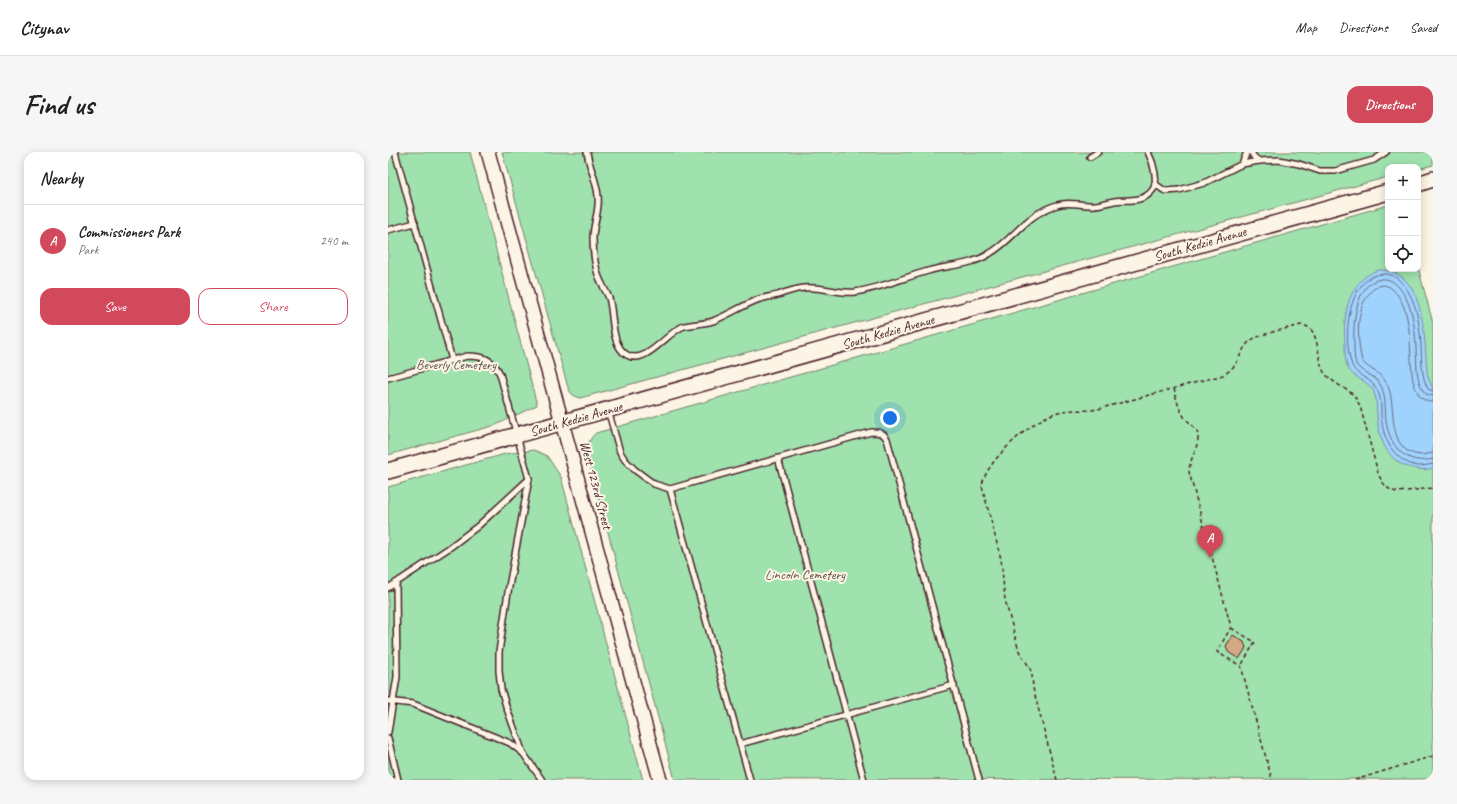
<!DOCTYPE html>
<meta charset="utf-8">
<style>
:root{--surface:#fff;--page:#f6f6f6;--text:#202124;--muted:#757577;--line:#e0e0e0;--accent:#d1495b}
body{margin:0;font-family:Caveat,sans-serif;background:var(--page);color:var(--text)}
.controls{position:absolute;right:12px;top:12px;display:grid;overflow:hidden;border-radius:8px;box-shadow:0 2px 10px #0003}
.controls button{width:36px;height:36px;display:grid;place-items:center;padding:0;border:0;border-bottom:1px solid var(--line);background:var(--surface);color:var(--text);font:20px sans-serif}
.you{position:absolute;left:502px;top:266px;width:14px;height:14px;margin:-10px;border:3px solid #fff;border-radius:50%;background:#1a73e8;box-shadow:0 0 0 6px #1a73e833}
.badge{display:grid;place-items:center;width:26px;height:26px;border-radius:50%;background:var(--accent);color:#fff;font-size:13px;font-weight:700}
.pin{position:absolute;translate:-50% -33px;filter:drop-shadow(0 1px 2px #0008)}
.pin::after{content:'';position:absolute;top:21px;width:14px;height:12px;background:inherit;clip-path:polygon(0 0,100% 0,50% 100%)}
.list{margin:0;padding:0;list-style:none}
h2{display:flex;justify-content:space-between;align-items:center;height:52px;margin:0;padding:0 16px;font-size:17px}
h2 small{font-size:13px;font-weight:400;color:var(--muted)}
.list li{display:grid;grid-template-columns:26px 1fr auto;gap:12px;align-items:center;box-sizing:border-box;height:72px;padding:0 16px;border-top:1px solid var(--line)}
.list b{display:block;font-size:15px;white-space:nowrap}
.list p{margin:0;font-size:13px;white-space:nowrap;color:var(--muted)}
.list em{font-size:13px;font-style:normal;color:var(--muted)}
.actions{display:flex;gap:8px;padding:12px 16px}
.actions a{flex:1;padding:9px 0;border:1px solid var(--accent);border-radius:12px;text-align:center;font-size:14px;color:var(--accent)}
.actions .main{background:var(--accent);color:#fff}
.icon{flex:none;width:22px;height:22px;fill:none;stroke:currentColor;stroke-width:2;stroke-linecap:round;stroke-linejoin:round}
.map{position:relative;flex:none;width:1045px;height:628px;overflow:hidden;border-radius:12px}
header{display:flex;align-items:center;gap:24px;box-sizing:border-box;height:56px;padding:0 20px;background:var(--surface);border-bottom:1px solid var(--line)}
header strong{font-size:19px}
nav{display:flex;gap:22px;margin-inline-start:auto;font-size:14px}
.intro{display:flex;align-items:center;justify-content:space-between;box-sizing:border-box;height:96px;padding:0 24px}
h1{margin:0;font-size:28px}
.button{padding:10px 18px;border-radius:12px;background:var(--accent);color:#fff;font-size:14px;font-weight:700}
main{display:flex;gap:24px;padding:0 24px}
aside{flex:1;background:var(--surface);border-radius:12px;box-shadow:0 2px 10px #0003}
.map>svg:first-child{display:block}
.green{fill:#9fe2ad;stroke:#74806c}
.water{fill:#9fd3fd;stroke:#7d8ba9}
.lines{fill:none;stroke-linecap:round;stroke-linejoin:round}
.shore{stroke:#6c677f;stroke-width:1}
.building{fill:#d2a983;stroke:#4a1f2b}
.service-casing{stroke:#4a1f2b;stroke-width:8}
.tertiary-casing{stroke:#4a1f2b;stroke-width:16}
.secondary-casing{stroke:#4a1f2b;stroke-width:18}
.path{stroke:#4a1f2b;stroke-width:1.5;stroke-dasharray:4 3;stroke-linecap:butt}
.service{stroke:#fcf5e5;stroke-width:5}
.tertiary{stroke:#fcf5e5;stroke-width:13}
.secondary{stroke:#fcf5e5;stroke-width:15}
.labels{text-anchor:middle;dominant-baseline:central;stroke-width:4;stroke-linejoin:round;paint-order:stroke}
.street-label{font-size:14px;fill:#4a1f2b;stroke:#fcf5e5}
.park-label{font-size:14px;fill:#5f504c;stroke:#fcf5e5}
</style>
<header>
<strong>Citynav</strong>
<nav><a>Map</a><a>Directions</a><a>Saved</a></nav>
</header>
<div class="intro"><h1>Find us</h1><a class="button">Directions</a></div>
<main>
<aside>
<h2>Nearby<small></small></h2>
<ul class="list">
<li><span class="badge">A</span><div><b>Commissioners Park</b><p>Park</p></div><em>240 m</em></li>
</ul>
<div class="actions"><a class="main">Save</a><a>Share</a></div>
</aside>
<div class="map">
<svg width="1045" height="628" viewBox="0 0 1045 628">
<rect width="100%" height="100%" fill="#fcf5e5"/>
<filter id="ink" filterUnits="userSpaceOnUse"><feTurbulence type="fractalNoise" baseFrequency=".025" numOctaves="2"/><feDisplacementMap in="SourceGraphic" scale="8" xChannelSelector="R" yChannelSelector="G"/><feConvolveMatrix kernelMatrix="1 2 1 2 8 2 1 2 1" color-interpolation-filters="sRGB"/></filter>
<g filter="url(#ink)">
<!-- green -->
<g class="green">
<path d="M0,0H82L149,253L108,273L0,303Z"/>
<path d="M114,0H1045V13L1030,17V15H1000V25L192,246C184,244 181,240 179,232Z"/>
<path d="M1000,53V117H1030V115L1045,171V627L287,628L198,299C200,292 202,286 208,281Z"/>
<path d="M146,298L159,304L173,325L255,628H0V335L117,302Z"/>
</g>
<!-- water -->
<path class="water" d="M990,118C1038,116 1036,186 1039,219C1039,226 1044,232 1045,239C1045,247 1045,256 1045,264C1045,281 1045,299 1045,316C1036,319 1027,317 1018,314C997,306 990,283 989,262C988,254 989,245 985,238C979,228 966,227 960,216C957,210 957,200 957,192C955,164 959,129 990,118Z"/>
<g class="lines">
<!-- shore -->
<g class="shore">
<path d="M1045,239L1040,237C1033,224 1034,209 1033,195C1032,176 1030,156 1020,139C1015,131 1007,122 997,122C959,121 954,187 964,213C969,227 987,224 992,246C994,254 992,263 994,271C997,291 1008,310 1030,314C1035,314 1040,313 1045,312"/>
<path d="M1045,244L1038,242C1027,231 1029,210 1028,196C1027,176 1025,154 1013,138C1008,131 1002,126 993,127C967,131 965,171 966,191C966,197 966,206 968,212C973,222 989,222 994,236C998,247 997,258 998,269C1001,288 1010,305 1030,308C1035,309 1040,308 1045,307"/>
<path d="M1045,250C1037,250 1032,246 1029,239C1026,234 1024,227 1024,221C1021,196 1025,155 1004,137C1001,134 996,132 991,134C983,137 978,145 975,152C968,169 970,192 974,209C982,219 992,219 999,232C1010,253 996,300 1033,303C1037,303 1041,301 1045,301"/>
</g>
</g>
<!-- building -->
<path class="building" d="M845,483L856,490L858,496L851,507L840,500L838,494Z"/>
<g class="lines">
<defs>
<g id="service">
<path d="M7,0L64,208"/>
<path d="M199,0C201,15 209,29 210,44C212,58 205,72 205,86C205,96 206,108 209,119C211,128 217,137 221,146C226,162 222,193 239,203C258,214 280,179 296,174C305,172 316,172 325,169C340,163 354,154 369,148C376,145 383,145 390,143C398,140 407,137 416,136C433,134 450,142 467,140C492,136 515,126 540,119C560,113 582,114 601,102C627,87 636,63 669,53C680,49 690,53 702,53C710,54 717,51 726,49C738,47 753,51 763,40C772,31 765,10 760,0"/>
<path d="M863,0L866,5L871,9"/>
<path d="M702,5L710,0"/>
<path d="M854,12L859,0"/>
<path d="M767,32L777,39L791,38L816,31L854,12L871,9L891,8L911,12L932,19H947L986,8L998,0"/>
<path d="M0,78L27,71"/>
<path d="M0,226L79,204C95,204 105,207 112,222L141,327L120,440L111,500V519L113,537L118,554L135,601"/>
<path d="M220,258L232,300L237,308L247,318L266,332L282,337L483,280C491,280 495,280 499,287L591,628"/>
<path d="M390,306L476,628"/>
<path d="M282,337L362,628"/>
<path d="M0,436L61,396L90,374L141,327"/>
<path d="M0,549L25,552L122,591L135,601L154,628"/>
<path d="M0,580L9,525L8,432"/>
<path d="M0,586L10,628"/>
<path d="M352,592L566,533"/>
</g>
<path id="tertiary" d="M100,0L272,628"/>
<g id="secondary">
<path d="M1030,32L1045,27"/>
<path d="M0,319L1000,40"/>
</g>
</defs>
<!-- service casing -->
<use href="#service" class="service-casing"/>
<!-- tertiary casing -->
<use href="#tertiary" class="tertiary-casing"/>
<!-- secondary casing -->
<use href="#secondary" class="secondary-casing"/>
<!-- path -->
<g class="path">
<path d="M786,236C788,246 790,255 795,263C799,270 809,275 810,283C811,296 801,307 801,320L843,475L829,500L853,514L884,628"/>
<path d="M843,476L867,490L853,514"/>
<path d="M669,628L645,536L644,523L642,516L631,499L617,448L613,407L594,334C596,310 645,268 667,261C681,256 696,260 710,257L835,223C853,213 850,200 862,189C871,182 901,176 913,173C933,174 928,207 936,220C943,230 957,236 966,243L972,254L990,321C994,330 998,338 1009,340L1045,336"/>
<path d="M967,628L1045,604"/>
</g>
<!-- service -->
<use href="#service" class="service"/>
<!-- tertiary -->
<use href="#tertiary" class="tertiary"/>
<!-- secondary -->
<use href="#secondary" class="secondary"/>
</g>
</g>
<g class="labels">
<!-- street labels -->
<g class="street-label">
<text transform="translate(812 92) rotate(-16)">South Kedzie Avenue</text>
<text transform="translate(500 180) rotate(-16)">South Kedzie Avenue</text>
<text transform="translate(188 267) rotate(-16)">South Kedzie Avenue</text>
<text transform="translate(208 333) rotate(75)">West 123rd Street</text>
</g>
<!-- park labels -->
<g class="park-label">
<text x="68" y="212">Beverly Cemetery</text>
<text x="417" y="422">Lincoln Cemetery</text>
</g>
</g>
</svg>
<div class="controls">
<button>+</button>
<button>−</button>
<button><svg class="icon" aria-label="locate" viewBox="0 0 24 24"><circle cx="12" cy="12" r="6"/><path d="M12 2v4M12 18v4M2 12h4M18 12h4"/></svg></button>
</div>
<div class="you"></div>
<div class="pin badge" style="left:822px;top:406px">A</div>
</div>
</main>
